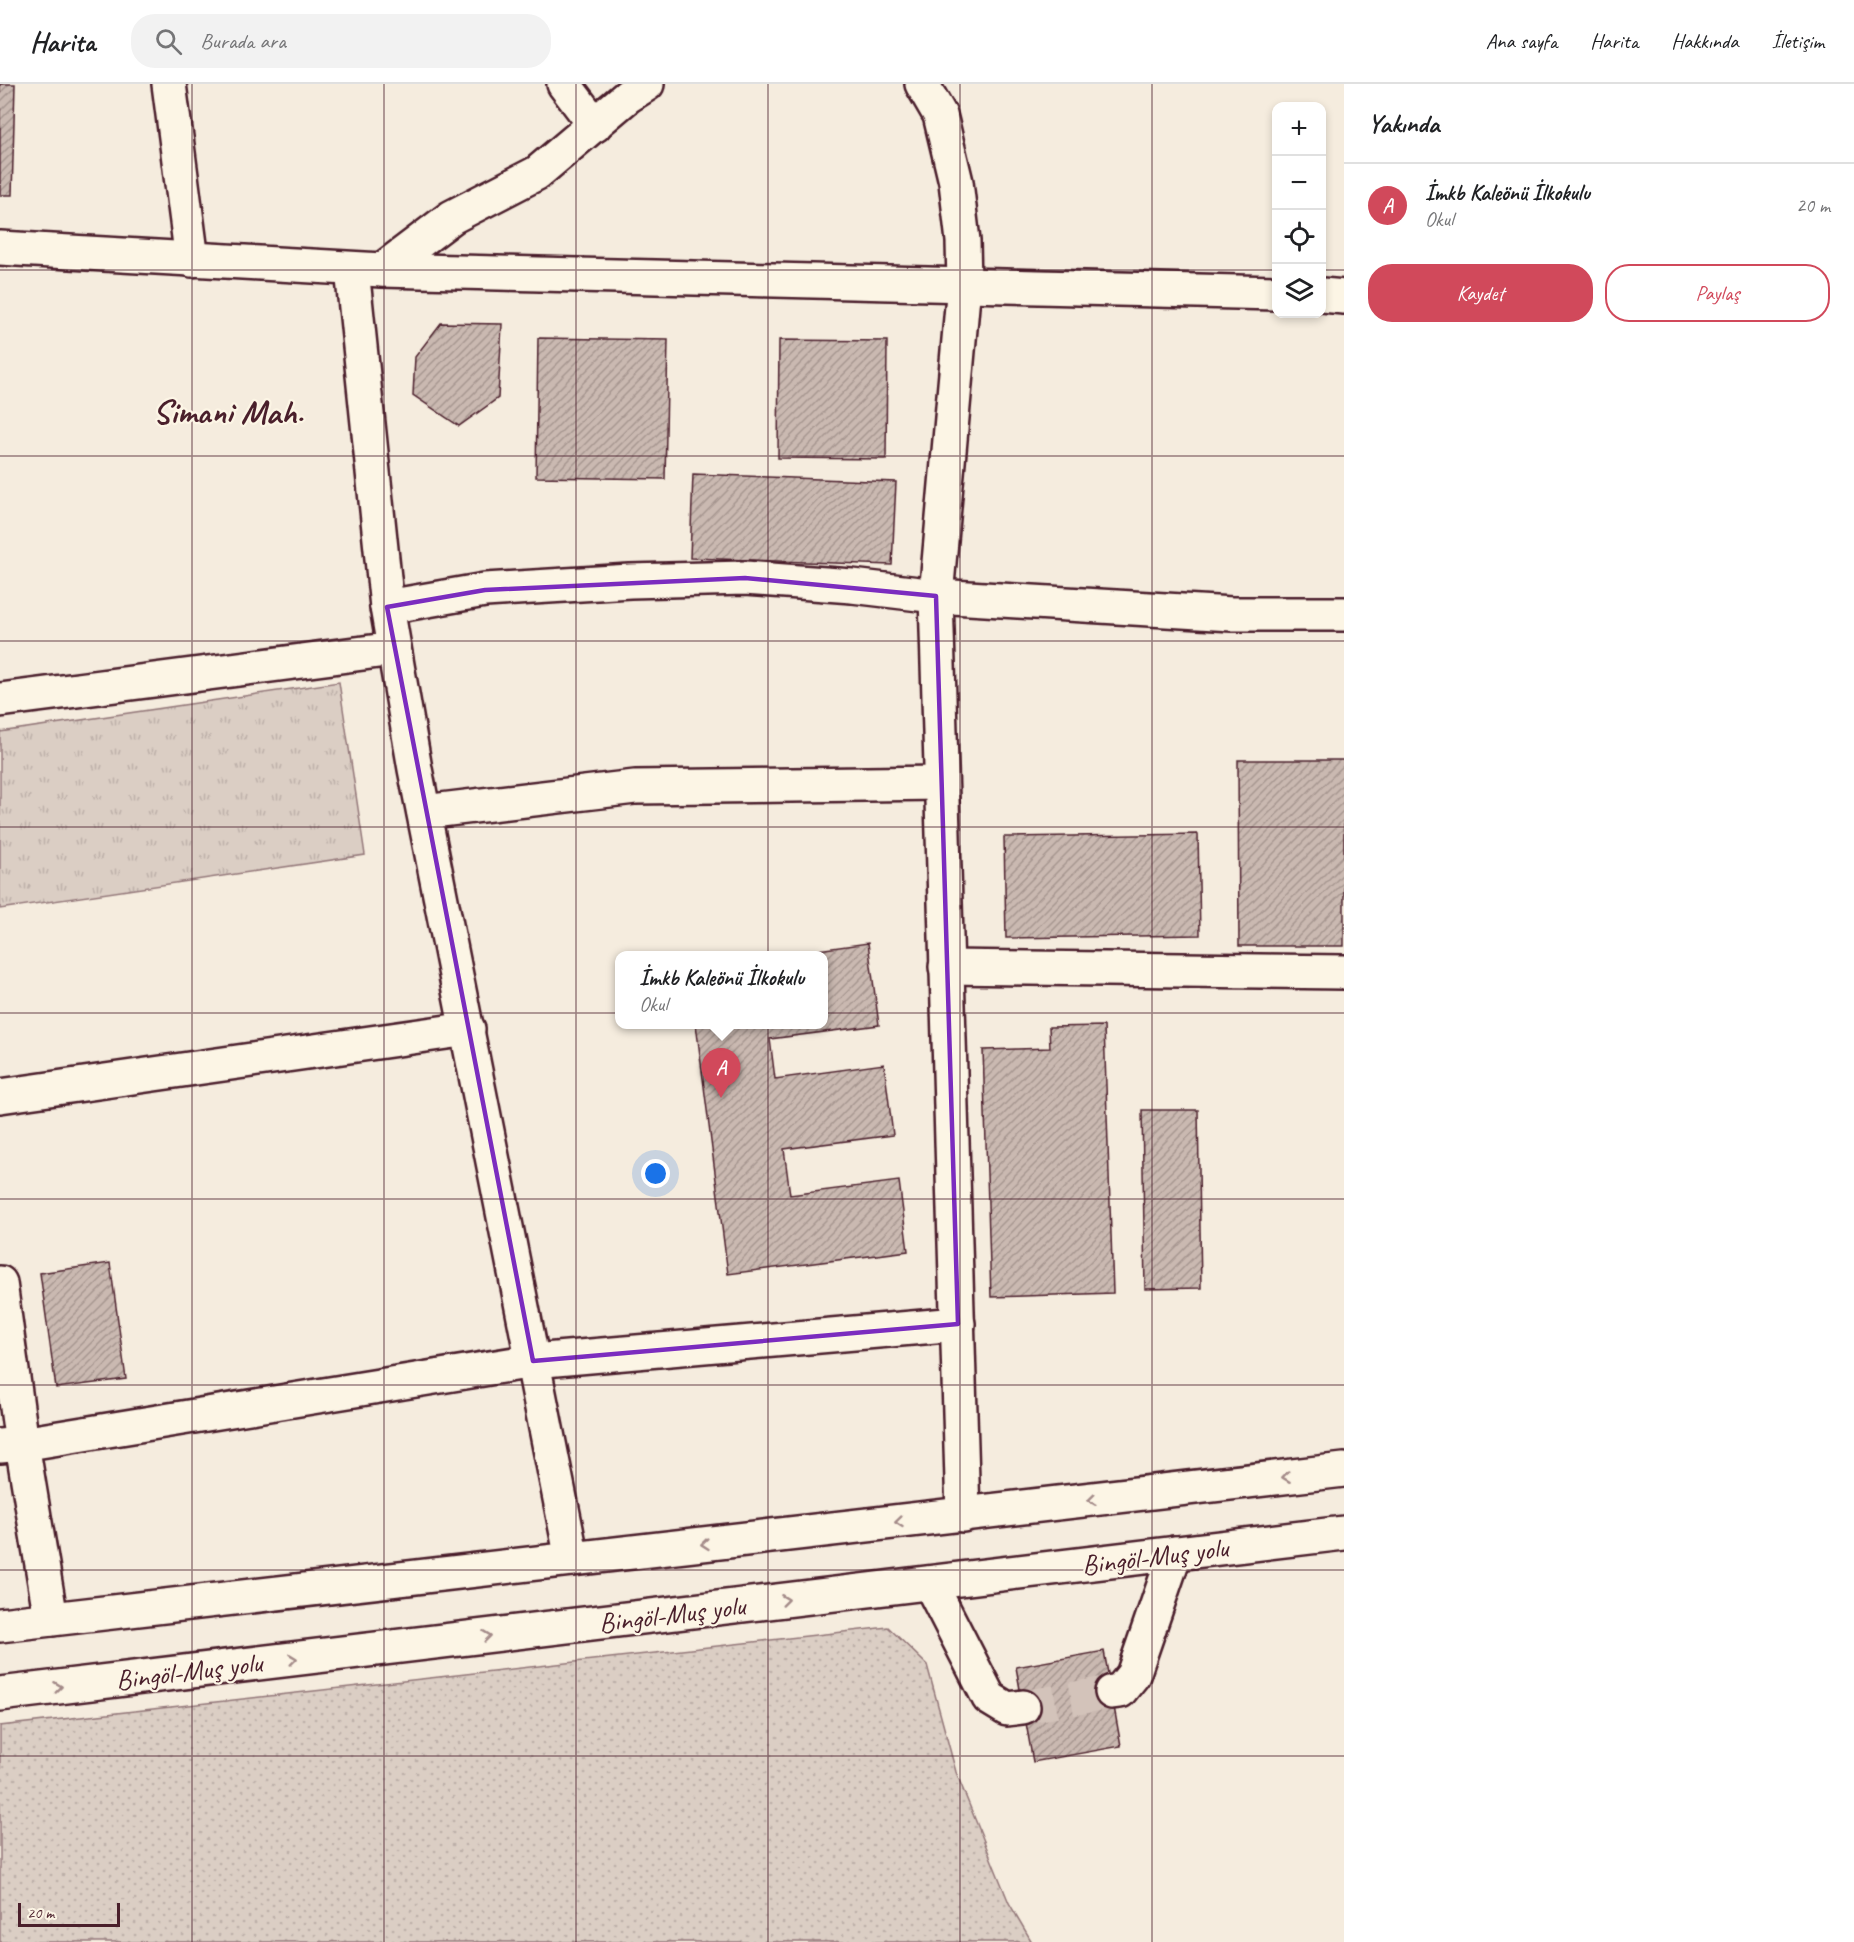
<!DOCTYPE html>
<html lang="tr">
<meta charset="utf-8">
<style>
:root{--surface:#fff;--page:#f2f2f2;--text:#202124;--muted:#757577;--line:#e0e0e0;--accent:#d1495b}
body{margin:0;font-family:Caveat,sans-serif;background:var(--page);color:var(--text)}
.controls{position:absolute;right:18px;top:18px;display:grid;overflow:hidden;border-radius:12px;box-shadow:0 3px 9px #0003}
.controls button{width:54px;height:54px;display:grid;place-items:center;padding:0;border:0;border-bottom:2px solid var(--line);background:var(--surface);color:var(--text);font:30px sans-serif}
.scale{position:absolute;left:18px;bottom:15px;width:102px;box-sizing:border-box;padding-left:6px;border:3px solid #4a1f2b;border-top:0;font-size:16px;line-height:21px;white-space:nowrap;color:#4a1f2b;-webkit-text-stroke:4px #fcf5e5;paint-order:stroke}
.you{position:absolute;left:656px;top:1090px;width:21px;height:21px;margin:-15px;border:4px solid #fff;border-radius:50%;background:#1a73e8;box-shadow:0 0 0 9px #1a73e833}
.badge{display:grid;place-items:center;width:39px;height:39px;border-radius:50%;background:var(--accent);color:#fff;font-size:20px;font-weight:700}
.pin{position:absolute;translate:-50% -50px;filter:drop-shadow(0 2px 3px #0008)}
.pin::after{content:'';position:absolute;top:32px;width:21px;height:18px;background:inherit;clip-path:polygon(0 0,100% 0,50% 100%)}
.popup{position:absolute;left:615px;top:867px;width:213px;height:78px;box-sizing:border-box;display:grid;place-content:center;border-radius:12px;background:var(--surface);filter:drop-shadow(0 2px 4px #0005);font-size:20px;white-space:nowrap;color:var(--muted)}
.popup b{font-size:22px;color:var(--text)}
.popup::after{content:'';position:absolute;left:50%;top:100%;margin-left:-12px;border:12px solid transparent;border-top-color:var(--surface)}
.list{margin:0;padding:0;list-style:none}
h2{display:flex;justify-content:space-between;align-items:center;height:78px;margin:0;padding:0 24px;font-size:26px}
h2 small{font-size:20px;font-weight:400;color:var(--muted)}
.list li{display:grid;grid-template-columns:39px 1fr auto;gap:18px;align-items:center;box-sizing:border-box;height:84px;padding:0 24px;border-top:2px solid var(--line)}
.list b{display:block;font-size:22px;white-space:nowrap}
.list p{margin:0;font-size:20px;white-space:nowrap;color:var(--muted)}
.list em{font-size:20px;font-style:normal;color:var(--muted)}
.actions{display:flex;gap:12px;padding:18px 24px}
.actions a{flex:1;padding:14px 0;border:2px solid var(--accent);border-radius:24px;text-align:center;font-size:21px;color:var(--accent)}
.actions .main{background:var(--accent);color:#fff}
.icon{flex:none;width:33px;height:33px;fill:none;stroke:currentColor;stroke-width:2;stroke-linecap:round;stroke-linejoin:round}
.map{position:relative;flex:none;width:1344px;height:1858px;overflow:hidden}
header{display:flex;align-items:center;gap:36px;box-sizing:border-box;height:84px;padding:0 30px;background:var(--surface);border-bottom:2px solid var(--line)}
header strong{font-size:28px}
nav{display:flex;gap:33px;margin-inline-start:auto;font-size:21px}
.search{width:420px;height:54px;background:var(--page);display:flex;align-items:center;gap:15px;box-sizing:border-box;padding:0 21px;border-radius:24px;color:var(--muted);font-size:22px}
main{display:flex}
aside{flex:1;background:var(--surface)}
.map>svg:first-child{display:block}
.park{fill:url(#park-tufts);stroke:#927678;stroke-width:1.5}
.garden{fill:url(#garden-dots);stroke:#927678;stroke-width:1.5}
.building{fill:url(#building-hatch);stroke:#4a1f2b;stroke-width:1.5}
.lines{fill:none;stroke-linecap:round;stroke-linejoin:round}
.minor-tunnel{stroke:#d3c3ba;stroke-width:33;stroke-dasharray:33 16;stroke-linecap:butt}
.minor-casing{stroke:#4a1f2b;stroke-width:38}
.highway-casing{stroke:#4a1f2b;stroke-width:38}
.minor{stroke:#fcf5e5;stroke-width:33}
.highway{stroke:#fcf5e5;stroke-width:33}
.oneway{stroke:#a38a88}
.marked{fill:none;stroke:#7b2cbf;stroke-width:4.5;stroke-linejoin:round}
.grid{fill:none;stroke:#4a1f2b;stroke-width:1.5;stroke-opacity:0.55}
.labels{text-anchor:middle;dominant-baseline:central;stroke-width:4.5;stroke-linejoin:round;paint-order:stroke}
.street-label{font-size:28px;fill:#4a1f2b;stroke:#fcf5e5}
.district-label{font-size:34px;font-weight:bold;fill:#4a1f2b;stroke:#fcf5e5}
</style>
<header>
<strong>Harita</strong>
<div class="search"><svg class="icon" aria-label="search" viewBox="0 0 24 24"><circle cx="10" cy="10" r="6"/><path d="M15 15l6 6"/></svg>Burada ara</div>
<nav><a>Ana sayfa</a><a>Harita</a><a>Hakkında</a><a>İletişim</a></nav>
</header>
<main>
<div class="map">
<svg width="1344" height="1858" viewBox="0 0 1344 1858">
<defs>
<pattern id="park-tufts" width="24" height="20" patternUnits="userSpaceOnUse" patternTransform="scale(1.5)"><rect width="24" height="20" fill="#dbcec4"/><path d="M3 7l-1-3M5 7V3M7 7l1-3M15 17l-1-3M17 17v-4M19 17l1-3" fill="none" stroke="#bdb0a9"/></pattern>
<pattern id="garden-dots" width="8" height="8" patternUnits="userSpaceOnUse" patternTransform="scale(1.5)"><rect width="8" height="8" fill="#dbcec4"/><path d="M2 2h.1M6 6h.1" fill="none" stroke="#bdb0a9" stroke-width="1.8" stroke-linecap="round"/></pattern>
<pattern id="building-hatch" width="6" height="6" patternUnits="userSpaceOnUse" patternTransform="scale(1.5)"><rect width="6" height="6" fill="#cab9b1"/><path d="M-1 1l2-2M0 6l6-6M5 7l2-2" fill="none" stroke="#a69690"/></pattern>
</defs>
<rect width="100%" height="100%" fill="#f5ecde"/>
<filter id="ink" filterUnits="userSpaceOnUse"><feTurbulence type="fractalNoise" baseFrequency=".0167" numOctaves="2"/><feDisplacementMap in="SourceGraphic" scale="12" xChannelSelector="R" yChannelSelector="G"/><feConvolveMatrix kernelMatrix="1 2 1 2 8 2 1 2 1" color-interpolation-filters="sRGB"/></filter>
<g filter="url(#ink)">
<!-- park -->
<path class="park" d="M339,598L365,771L0,825V648Z"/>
<!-- garden -->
<path class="garden" d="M888,1543L927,1581L956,1688L1009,1819L1032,1858H0V1642Z"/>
<!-- building -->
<g class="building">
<path d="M0,0H15L12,111H0Z"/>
<path d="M441,239L502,240L498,314L459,342L413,311L415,273Z"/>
<path d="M538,254L668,256L665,395L536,393Z"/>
<path d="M779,256L887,257L886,375L778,374Z"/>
<path d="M693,390L896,398L892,481L690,474Z"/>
<path d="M1238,676H1344V862H1239Z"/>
<path d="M1198,750L1200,851L1006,854L1004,753Z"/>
<path d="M868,859L879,941L770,955L775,995L884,980L893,1051L784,1065L790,1111L899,1097L908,1167L728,1190L696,940H823V872H774Z"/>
<path d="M1104,942L1113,1209L991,1213L983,966L1050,964L1049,943Z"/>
<path d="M1142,1026H1198L1201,1204L1145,1205Z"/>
<path d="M110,1179L126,1295L56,1304L40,1189Z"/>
<path d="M1104,1567L1121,1662L1033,1678L1016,1583Z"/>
</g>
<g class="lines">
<!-- minor-tunnel -->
<path class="minor-tunnel" d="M1023,1623L1112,1608"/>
<defs>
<g id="minor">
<path d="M169,0L192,176"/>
<path d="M564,0L595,41"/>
<path d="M922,0L940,31L956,98L963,157L964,200L936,512L963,1431"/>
<path d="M0,164L382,186L1276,209"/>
<path d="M352,185L387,523L415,685L572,1475"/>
<path d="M382,186L452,133L537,89L628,12L647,0"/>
<path d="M1322,211L1344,213"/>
<path d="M387,523L485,506L630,497L745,494L852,502L936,512L1232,530H1344"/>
<path d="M0,616L394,565"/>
<path d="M424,728L635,703L941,699"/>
<path d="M946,883L1344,888"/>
<path d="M0,1012L468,945"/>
<path d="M0,1199L22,1360L51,1535"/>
<path d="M0,1362L22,1360L533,1277L958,1240"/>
<path d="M930,1499L989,1614L1007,1625L1023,1623"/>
<path d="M1112,1608L1120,1607L1133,1591L1175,1469"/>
</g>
<g id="highway">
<path d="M0,1541L1344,1386"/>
<path d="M0,1610L1344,1449"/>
</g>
</defs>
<!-- minor casing -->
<use href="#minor" class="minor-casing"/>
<!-- highway casing -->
<use href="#highway" class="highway-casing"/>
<!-- minor -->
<use href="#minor" class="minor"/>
<!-- highway -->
<use href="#highway" class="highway"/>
</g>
<!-- one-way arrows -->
<defs><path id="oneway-chevron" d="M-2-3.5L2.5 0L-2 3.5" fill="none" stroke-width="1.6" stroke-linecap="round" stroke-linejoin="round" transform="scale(1.5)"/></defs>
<g class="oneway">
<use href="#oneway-chevron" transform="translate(1286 1393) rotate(173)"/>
<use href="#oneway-chevron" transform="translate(1092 1416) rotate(173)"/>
<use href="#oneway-chevron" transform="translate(899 1438) rotate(174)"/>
<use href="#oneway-chevron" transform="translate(705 1460) rotate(174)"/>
<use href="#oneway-chevron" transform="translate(785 1516) rotate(-7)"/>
<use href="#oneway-chevron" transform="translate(487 1552) rotate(-7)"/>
<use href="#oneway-chevron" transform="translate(293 1575) rotate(-7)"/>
<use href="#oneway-chevron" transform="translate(58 1603) rotate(-7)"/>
</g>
</g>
<!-- marked area -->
<path class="marked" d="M745,494L936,512L958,1240L533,1277L387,523L485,506Z"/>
<!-- grid -->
<path class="grid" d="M192,0V1858M384,0V1858M576,0V1858M768,0V1858M960,0V1858M1152,0V1858M0,186H1276M1322,186H1344M0,372H1344M0,557H1344M0,743H1344M0,929H1344M0,1115H1344M0,1301H1344M0,1486H1344M0,1672H1344"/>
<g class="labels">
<!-- street labels -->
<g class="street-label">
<text transform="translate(1155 1472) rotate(-7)">Bingöl-Muş yolu</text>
<text transform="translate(672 1530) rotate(-7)">Bingöl-Muş yolu</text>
<text transform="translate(189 1587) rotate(-7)">Bingöl-Muş yolu</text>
</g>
<!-- district labels -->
<g class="district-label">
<text x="228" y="327">Simani Mah.</text>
</g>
</g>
</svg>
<div class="controls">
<button>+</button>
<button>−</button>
<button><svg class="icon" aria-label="locate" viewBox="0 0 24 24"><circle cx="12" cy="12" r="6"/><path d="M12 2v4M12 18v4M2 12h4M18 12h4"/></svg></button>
<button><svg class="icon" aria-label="layers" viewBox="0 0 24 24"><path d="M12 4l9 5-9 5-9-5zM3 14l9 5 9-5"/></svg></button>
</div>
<div class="scale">20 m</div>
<div class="you"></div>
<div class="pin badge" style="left:721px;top:1014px">A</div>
<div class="popup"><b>İmkb Kaleönü İlkokulu</b>Okul</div>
</div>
<aside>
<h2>Yakında<small></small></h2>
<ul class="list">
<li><span class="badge">A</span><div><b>İmkb Kaleönü İlkokulu</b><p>Okul</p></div><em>20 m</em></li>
</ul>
<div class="actions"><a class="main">Kaydet</a><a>Paylaş</a></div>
</aside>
</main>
